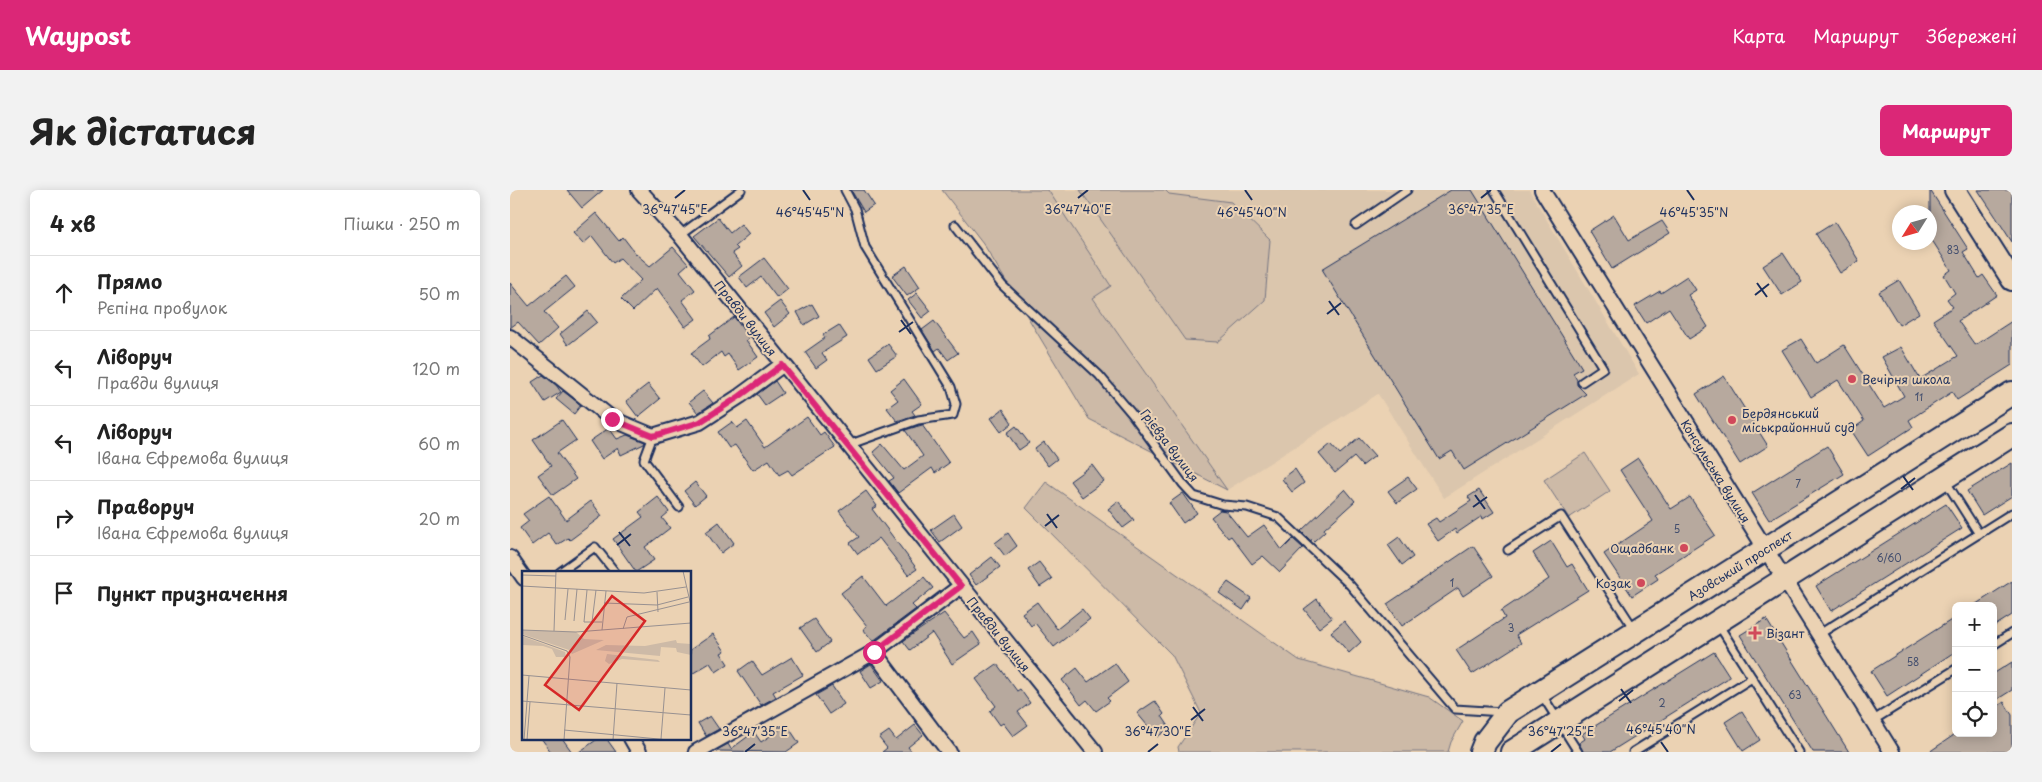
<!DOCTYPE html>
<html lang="uk">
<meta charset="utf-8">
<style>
:root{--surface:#fff;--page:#f2f2f2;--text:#222;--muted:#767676;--line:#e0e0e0;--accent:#db2777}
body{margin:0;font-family:"Playpen Sans",sans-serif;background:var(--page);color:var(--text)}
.controls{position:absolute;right:15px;bottom:15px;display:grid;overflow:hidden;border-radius:8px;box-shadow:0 2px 12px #0003}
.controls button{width:45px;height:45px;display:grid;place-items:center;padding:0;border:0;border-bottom:1px solid var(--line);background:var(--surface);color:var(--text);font:25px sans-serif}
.compass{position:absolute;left:1382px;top:15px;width:45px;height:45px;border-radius:50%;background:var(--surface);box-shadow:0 2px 12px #0003;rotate:233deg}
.stop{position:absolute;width:15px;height:15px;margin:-11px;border:4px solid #db2777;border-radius:50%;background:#fff}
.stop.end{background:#db2777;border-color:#fff;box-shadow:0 1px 5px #0008}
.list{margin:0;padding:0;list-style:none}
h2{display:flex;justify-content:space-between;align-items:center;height:65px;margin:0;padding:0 20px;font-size:21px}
h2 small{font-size:16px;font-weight:400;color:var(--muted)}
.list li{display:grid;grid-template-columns:32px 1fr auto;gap:15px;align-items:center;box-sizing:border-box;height:75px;padding:0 20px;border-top:1px solid var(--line)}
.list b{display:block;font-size:19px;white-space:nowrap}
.list p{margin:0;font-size:16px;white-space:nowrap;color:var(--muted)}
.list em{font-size:16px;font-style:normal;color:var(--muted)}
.icon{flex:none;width:28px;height:28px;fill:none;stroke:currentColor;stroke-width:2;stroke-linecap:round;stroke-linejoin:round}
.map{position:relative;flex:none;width:1502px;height:562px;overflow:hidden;border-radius:8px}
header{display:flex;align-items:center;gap:30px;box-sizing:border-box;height:70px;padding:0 25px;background:var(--accent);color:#fff}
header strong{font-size:24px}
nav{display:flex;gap:28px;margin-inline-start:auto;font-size:18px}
.intro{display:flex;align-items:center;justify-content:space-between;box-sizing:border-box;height:120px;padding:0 30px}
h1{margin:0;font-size:35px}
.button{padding:12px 22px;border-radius:8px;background:var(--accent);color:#fff;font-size:18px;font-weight:700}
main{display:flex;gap:30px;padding:0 30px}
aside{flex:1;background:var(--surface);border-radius:8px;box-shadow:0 2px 12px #0003}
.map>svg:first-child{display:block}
.built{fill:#dbc6ad}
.green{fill:#cdbaa7;stroke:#747482}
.building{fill:#b7a99e;stroke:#1b2f5e}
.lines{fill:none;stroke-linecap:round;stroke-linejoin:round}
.service-casing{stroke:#1b2f5e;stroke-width:11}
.minor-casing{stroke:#1b2f5e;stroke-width:18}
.secondary-casing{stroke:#1b2f5e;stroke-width:24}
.primary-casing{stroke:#1b2f5e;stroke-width:26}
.service{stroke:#ebd2b3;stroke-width:7}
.minor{stroke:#ebd2b3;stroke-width:14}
.secondary{stroke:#ebd2b3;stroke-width:20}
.primary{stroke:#ebd2b3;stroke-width:22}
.route{stroke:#db2777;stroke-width:6}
.ticks{fill:none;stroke:#1b2f5e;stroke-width:2}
.poi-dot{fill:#d1495b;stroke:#ebd2b3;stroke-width:2}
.labels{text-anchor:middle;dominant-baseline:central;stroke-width:4;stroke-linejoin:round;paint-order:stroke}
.number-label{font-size:10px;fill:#424e6e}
.street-label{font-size:12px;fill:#1b2f5e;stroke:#ebd2b3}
.poi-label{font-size:12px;fill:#1b2f5e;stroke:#ebd2b3;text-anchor:start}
.inset-road{fill:none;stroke:#989191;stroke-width:1}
.view{fill:#d62828;fill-opacity:0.15;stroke:#d62828;stroke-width:2.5}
.inset-edge{fill:none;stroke:#1b2f5e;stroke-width:2.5}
.ticks-label{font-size:12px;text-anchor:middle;fill:#1b2f5e;stroke:#ebd2b3;stroke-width:4;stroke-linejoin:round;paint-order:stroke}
</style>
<header>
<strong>Waypost</strong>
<nav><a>Карта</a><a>Маршрут</a><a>Збережені</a></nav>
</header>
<div class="intro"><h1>Як дістатися</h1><a class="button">Маршрут</a></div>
<main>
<aside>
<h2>4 хв<small>Пішки · 250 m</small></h2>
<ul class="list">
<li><svg class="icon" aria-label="ahead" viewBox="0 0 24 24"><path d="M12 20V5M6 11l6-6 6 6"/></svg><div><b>Прямо</b><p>Рєпіна провулок</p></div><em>50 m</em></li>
<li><svg class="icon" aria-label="left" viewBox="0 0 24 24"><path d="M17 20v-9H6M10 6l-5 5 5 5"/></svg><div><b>Ліворуч</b><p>Правди вулиця</p></div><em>120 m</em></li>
<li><svg class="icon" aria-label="left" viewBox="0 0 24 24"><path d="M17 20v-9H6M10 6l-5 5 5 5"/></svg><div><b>Ліворуч</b><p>Івана Єфремова вулиця</p></div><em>60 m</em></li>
<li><svg class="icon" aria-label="right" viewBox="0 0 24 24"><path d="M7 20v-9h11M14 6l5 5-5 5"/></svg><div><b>Праворуч</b><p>Івана Єфремова вулиця</p></div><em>20 m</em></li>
<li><svg class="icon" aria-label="arrive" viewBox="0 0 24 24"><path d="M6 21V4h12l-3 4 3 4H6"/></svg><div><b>Пункт призначення</b></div></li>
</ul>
</aside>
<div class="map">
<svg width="1502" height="562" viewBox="0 0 1502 562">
<rect width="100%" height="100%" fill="#ebd2b3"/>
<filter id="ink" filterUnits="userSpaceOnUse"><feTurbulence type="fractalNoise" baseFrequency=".02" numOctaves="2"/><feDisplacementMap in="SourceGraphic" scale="10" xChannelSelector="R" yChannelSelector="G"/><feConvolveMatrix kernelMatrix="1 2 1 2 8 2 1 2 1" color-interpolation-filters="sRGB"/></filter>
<g filter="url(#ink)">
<!-- built -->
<path class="built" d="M538,0H1019L1129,184L934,308L868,204L717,300L583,107L601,96Z"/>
<!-- green -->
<g class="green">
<path d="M432,0H538L601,96L583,108L717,300L579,229L473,53Z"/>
<path d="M570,0H655L659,4L721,12L760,50L755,110L708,152L675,150Z"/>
<path d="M1075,263L1100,301L1059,328L1034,290Z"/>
<path d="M536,292L789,470L919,507L953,531L941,552L938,562H669L668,557L691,523L662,465L516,318Z"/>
</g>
<!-- building -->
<g class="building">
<path d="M57,0H93L72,18Z"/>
<path d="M341,0H354L364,15L354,22Z"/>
<path d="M941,0H962L1072,178L1063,183L1067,190V195L1076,204L954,280L942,261L929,269L812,79Z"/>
<path d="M1420,0L1458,59L1453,62L1469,88L1473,85L1487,105L1448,131L1465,155L1502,131V175L1447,210L1442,202L1399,230L1403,237L1358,266L1341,240L1354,231L1328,190L1301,207L1272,160L1291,149L1306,173L1334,155L1374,218L1394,206L1372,167L1391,157L1410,189L1448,166L1423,130L1443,117L1437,109L1445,103L1434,85L1441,80L1420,47Z"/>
<path d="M1468,0H1502V52L1484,24Z"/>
<path d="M86,23L109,51L113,47L126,64L140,76L163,57L178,74L170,81L185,100L172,110L186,129L175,137L147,98L123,121L111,109L131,90L110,68L103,73L82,46L73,54L63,43Z"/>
<path d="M1104,25L1119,50L1152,31L1160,43L1102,79L1079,41Z"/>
<path d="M208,28L220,43L231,34L239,44L225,56L228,59L222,63L232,76L219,87L184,46Z"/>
<path d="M1325,32L1349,71L1330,83L1306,44Z"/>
<path d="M1273,63L1292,92L1272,105L1253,76Z"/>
<path d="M254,68L278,99L267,108L251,87L237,98L229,87Z"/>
<path d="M396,76L410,97L397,106L382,86Z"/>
<path d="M56,86L65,97L34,122L48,138L29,155L8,132L0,138V93L19,116Z"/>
<path d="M1177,86L1186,100L1178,105L1198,137L1179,149L1159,118L1136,133L1125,116L1150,101L1151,103Z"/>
<path d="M1389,90L1409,123L1389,135L1369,102Z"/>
<path d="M407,103L421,121L412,128L398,110Z"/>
<path d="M270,111L280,124L264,137L254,123Z"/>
<path d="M302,114L309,126L294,135L287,122Z"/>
<path d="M78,121L87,132L58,155L50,144Z"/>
<path d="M224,127L239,148L236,150L248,167L229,180L218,164L214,167L211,162L192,177L181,163L200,149L199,146Z"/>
<path d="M424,131L448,163L438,170L429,158L425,161L412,140Z"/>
<path d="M329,135L337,147L312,163L317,170L306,178L295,162L315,148L313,145Z"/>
<path d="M378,154L387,166L367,179L359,167Z"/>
<path d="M33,185L46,195L51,202L35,212L22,192Z"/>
<path d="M1214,186L1258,256L1230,274L1186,204Z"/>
<path d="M394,189L412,214L402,221L405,225L387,231L377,218L388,210L380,200Z"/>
<path d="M265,191L273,203L255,215L247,204Z"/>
<path d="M138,194L150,209L128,227L116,211Z"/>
<path d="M53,201L71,215L64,224L46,209Z"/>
<path d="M193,201L203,213L188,223L179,212Z"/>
<path d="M493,219L502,233L491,242L481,228Z"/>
<path d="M297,227L310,245L314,242L325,257L282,285L278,280L269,285L259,270L243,280L225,255L219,258L208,242L222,232L227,238L237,231L255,257Z"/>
<path d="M52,230L66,250L47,263L66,289L43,305L28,285L41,276L23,250Z"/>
<path d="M412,235L439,273L425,283L422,278L388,303L379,291L384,288L363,262L372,254L394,280L413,266L395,240Z"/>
<path d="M506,236L519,253L509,260L497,243Z"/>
<path d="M99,238L107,249L117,245L135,252L134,254L111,265L108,258L92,269L80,251Z"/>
<path d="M849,248L865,266L852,276L844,267L825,283L809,264L821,254L830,264Z"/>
<path d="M534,252L547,269L538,276L525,259Z"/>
<path d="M1317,256L1334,284L1259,330L1242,303Z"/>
<path d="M1128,268L1161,319L1180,307L1205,345L1145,384L1148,389L1122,406L1094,364L1143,331L1110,280Z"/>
<path d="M1502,273V306L1472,325L1457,301Z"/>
<path d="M582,275L594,291L572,307L560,291Z"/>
<path d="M785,279L794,293L782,302L772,289Z"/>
<path d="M898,287L907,299L887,313L878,301Z"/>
<path d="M185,292L196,306L185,315L174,301Z"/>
<path d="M835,299L845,311L814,339L815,341L804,351L802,349L801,351L791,341Z"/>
<path d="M969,300L984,322L973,329L972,326L947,343L945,339L928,351L916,334L926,328L929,332L961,311L958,307Z"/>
<path d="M356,301L367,316L362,319L407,379L398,385L369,348L348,364L340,353L349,347L329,321Z"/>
<path d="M673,303L687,323L673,333L659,313Z"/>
<path d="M39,306L56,330L81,311L92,326L60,350L58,348L47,355L38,343L22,355L10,338L19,331L13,324Z"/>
<path d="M148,307L159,322L152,328L160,338L135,357L144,370L126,382L103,349L133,327L129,322Z"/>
<path d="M608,311L624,330L613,338L598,319Z"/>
<path d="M1436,314L1452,338L1321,421L1306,396Z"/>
<path d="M710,320L716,321L737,347L754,335L772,360L783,349L793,358L770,382L753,366L742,374L721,346L718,348L701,327Z"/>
<path d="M444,324L452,336L430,352L421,340Z"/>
<path d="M209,332L224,353L211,363L196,342Z"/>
<path d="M498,343L507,356L495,366L485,353Z"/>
<path d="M889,347L903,367L892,375L878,355Z"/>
<path d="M1041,351L1057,377L1062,374L1078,400L1006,445L1011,453L962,484L946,460L995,428L991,421L1039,389L1023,363Z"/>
<path d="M963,356L983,386L953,406L948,398L892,436L877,414Z"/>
<path d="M482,367L490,377L466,395L459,385Z"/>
<path d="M529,372L542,389L530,397L518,380Z"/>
<path d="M353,386L376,416L414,387L423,398L402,415L406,419L363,451L353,439L357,436L331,403Z"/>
<path d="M1502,391V425L1483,437V416H1463Z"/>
<path d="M718,392L741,408L733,420L709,403Z"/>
<path d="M807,409L822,428L809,438L794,419Z"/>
<path d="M527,412L547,439L572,419L580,429L544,457L525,433L521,436L512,423Z"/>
<path d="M434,423L454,448L463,442L471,454L442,474L422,443L400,460L393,451Z"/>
<path d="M1446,427V461L1377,506L1361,481Z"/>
<path d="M304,429L320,452L307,462L290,438Z"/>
<path d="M1256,429L1339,562H1303L1230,445Z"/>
<path d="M834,431L851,452L839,463L821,442Z"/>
<path d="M203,444L215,461L211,463L218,474L206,482L200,473L180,485V460Z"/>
<path d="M1204,462L1220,487L1100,562H1073L1069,553L1075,549L1072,544Z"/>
<path d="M282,467L293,485L263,502L266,507L251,515L228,481L242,471L252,485Z"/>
<path d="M1502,472V500L1483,512V484Z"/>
<path d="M605,473L618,492L597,508L600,511L586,521L577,510L571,515L552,490L567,478L578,492Z"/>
<path d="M361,474L373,491L361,498L350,481Z"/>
<path d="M487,474L507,501L510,499L520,513L508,522L518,535L503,546L493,533L490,535L480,521L486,516L466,489Z"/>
<path d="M322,496L334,514L319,524L306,505Z"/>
<path d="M645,511L654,524L652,526L660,538L647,547L627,523Z"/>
<path d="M1494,512L1502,525V562H1419L1447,543H1483V519Z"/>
<path d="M1232,521L1250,550L1233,561L1215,532Z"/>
<path d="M200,526L209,539L196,546L188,533Z"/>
<path d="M277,535L289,553L276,562L205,561L218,554L221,559L244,542L251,552Z"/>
<path d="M405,535L413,545L398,557L402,562H372L377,558L369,548L379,541L386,550Z"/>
<path d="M31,548H52L62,562H41Z"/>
<path d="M89,548H96L106,562H69Z"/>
</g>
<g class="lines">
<defs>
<g id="service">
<path d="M335,0L345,19L355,57L441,197L446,214L443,225L408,230L338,255"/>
<path d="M984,0L1093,178L1072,192"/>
<path d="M445,35L492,95L589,185L622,224L673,294L684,306L713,315L737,317L768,327L840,395L945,519L993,522"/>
<path d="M846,35L897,0"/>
<path d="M170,45L231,0"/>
<path d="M143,246L134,270L169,317"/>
<path d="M1436,292L1469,344"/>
<path d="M998,360L1051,326L1124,439"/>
<path d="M50,382L85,357L105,382"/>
<path d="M1208,434L1289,562"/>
<path d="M1308,445L1502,323"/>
<path d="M1483,455L1502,443"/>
<path d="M1032,505L1068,562"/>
<path d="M1362,531L1446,479"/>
<path d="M1123,562L1242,488"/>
</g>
<g id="minor">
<path d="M129,0L170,45L585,562"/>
<path d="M1032,0L1382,562"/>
<path d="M0,147L102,229L143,246L190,232L230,206L272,175"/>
<path d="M0,368L14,388"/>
<path d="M364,462L439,562"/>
<path d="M121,548L129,562"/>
<path d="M186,562L364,462L451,396"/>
</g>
<path id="secondary" d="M1445,0L1502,90"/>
<g id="primary">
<path d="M971,562L975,552L998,522L1502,203"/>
<path d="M1002,562L1502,245"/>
</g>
</defs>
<!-- service casing -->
<use href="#service" class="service-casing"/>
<!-- minor casing -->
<use href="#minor" class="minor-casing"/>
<!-- secondary casing -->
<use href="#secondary" class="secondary-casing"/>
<!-- primary casing -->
<use href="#primary" class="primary-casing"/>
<!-- service -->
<use href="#service" class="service"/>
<!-- minor -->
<use href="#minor" class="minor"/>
<!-- secondary -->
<use href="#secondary" class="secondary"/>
<!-- primary -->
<use href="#primary" class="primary"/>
</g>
</g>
<g class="lines" filter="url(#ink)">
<!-- route -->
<path class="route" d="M102,229L143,246L154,243L190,232L230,206L272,175L451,396L364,462"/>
</g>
<!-- ticks -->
<path class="ticks" d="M293,0L300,10M735,0L742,10M1177,0L1184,10M165,8L175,0M568,8L578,0M971,8L981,0M1247,93L1257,107M1245,105L1259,94M819,111L829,125M817,124L831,113M391,130L401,144M389,142L403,132M1393,286L1403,300M1391,299L1405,288M965,305L975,319M963,317L977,307M537,324L547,338M535,336L549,325M109,342L120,356M107,355L121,344M1111,499L1121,513M1109,511L1123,500M683,517L693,531M681,530L695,519M1151,552L1158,562M235,562L245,554M638,562L648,554M1041,562L1051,554"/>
<!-- markers -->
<g class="poi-dot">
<circle cx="1342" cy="189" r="5"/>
<circle cx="1222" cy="230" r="5"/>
<circle cx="1174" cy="358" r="5"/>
<circle cx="1131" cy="393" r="5"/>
<path d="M1242.5 435.5h5v5h5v5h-5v5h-5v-5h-5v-5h5z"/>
</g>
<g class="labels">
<!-- number labels -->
<g class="number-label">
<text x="1443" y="59">83</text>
<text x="1409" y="206">11</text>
<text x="1288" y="293">7</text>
<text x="1167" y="338">5</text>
<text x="1379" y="367">6/60</text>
<text x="942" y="392">1</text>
<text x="1001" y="437">3</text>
<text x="1403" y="471">58</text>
<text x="1285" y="504">63</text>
<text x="1152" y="512">2</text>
</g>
<!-- street labels -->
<g class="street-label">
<text transform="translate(236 128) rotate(52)">Правди вулиця</text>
<text transform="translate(660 255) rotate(53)">Грієвза вулиця</text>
<text transform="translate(1206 281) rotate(58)">Консульська вулиця</text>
<text transform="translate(1230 375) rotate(-32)">Азовський проспект</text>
<text transform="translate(489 444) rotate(51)">Правди вулиця</text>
</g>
<!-- poi labels -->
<g class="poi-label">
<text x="1352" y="189">Вечірня школа</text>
<text x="1232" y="223">Бердянський<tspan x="1232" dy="14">міськрайонний суд</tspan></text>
<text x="1164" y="358" text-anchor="end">Ощадбанк</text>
<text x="1121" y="393" text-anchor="end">Козак</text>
<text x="1256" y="443">Візант</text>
</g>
</g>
<!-- overview -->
<g transform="translate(12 381)">
<rect width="169" height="169" fill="#ebd2b3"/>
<path d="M0,59L54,61L62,68L82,69L50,83L47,79L0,63ZM0,65L43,81L44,86H34L30,78L21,75L0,74ZM154,69L155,72L169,73V84L155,81L154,77L139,76L138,85L74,79L84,74L123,75ZM85,83L136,89L138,91L100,88L87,93L83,90Z" fill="#cdbaa7"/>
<path class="inset-road" d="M161,0L169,35M0,4L34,5M0,15L122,22L164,16M65,19L62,51H80M135,21L136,41M82,32L135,34L166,26M43,49L46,18M52,50L55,18M70,51L74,19M101,58L105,46L167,31M0,59L54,61L169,52M80,59L84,20M32,60L34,0M0,64L45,80M0,104L169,119M0,130L169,144M42,159L147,169M139,168L143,117M2,169L7,105M5,169L8,131M42,169L48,86L45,80M91,169L95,112"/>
<path class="view" d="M90,25L123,50L57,139L23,114Z"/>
<rect width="169" height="169" class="inset-edge"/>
</g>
<g class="ticks-label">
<text x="568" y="24">36°47'40"E</text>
<text x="165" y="24">36°47'45"E</text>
<text x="971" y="24">36°47'35"E</text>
<text x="300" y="27">46°45'45"N</text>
<text x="742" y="27">46°45'40"N</text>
<text x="1184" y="27">46°45'35"N</text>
<text x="1151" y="544">46°45'40"N</text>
<text x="245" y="546">36°47'35"E</text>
<text x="648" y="546">36°47'30"E</text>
<text x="1051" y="546">36°47'25"E</text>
</g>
</svg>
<div class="controls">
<button>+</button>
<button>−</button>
<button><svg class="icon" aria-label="locate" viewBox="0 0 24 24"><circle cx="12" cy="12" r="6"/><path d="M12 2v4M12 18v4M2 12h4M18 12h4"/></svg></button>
</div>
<svg class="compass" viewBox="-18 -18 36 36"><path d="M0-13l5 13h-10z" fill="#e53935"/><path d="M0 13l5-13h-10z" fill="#767676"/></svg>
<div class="stop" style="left:364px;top:462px"></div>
<div class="stop end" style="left:102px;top:229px"></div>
</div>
</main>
